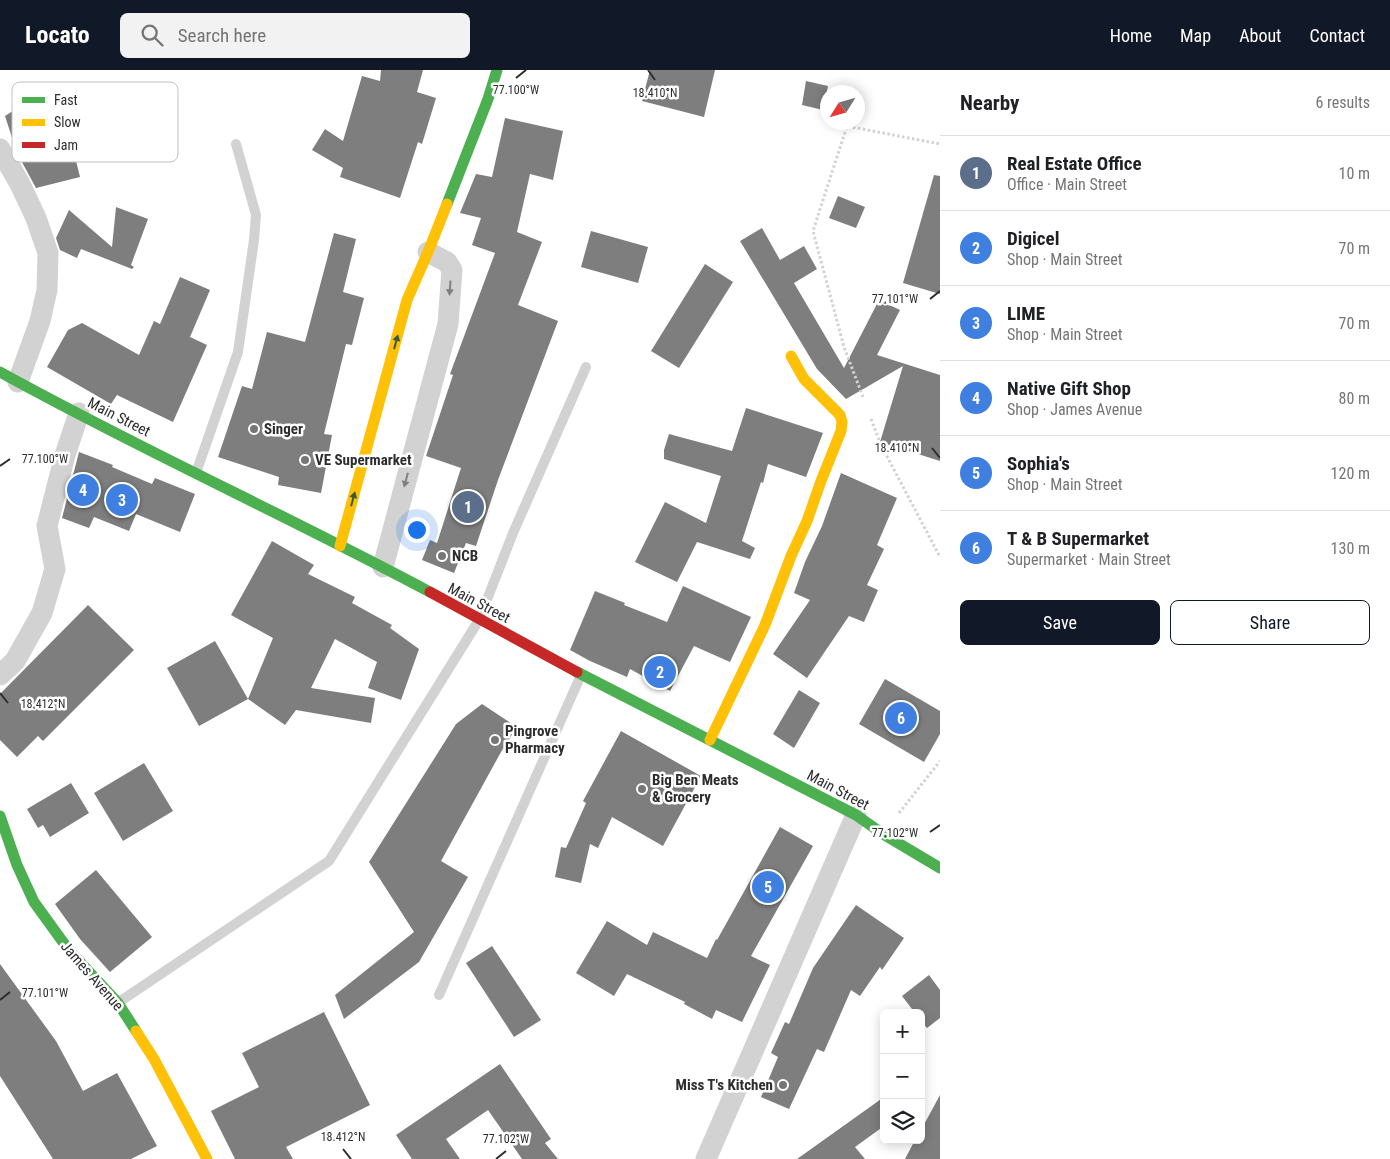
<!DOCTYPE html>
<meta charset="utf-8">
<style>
:root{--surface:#fff;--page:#f2f2f2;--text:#202124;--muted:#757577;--line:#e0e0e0;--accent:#111827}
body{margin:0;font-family:"Roboto Condensed",sans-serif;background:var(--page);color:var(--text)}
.controls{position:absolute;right:15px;bottom:15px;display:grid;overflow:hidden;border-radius:8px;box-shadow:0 2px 12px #0003}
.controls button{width:45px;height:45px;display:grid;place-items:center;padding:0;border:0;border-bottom:1px solid var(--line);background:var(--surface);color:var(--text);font:25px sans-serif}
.compass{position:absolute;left:820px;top:15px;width:45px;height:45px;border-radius:50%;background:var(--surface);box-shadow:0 2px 12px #0003;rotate:233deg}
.you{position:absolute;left:416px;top:459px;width:18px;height:18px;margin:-12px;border:4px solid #fff;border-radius:50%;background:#1a73e8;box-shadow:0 0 0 8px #1a73e833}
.badge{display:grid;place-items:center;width:32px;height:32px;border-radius:50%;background:var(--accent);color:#fff;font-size:16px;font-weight:700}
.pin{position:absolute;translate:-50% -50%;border:2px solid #fff;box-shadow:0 1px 5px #0006}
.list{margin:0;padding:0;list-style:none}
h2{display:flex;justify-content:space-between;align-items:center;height:65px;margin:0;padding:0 20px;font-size:21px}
h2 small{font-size:16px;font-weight:400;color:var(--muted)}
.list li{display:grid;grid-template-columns:32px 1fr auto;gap:15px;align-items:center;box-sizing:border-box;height:75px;padding:0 20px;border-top:1px solid var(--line)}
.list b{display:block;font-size:19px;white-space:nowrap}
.list p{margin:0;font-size:16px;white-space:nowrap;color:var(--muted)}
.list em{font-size:16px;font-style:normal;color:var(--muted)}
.actions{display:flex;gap:10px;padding:15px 20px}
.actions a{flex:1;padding:11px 0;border:1px solid var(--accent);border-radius:8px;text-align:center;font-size:18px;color:var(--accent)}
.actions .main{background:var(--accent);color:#fff}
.icon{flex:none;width:28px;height:28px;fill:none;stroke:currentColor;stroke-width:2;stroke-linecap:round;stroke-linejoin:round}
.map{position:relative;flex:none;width:940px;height:1089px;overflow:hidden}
header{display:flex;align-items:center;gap:30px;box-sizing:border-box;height:70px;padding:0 25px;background:var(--accent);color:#fff}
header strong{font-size:24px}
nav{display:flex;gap:28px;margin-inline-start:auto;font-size:18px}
.search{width:350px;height:45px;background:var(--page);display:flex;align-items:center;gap:12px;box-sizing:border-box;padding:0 18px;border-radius:8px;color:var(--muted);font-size:19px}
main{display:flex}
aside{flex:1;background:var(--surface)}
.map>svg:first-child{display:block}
.building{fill:#7e7e7e}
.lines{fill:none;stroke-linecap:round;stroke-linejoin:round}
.path{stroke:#d2d2d2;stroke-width:3;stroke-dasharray:2.5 2.5;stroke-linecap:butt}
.lane{stroke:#d2d2d2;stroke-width:10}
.street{stroke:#d2d2d2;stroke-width:21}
.fast{stroke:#4caf50;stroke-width:11}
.slow{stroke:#ffc107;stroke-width:11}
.jam{stroke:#c62828;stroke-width:11}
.oneway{fill:#808080}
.oneway2{fill:#385a39}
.ticks{fill:none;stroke:#2d2d2d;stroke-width:2}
.poi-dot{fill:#767676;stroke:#fff;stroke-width:2}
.labels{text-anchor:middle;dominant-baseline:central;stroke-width:5;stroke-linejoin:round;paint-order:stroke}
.street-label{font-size:15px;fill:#2d2d2d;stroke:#fff}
.poi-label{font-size:15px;font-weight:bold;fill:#2d2d2d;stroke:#fff;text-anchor:start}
.key{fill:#fff;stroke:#c0c0c0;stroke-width:1}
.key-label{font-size:14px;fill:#2d2d2d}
.ticks-label{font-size:12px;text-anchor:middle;fill:#2d2d2d;stroke:#fff;stroke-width:5;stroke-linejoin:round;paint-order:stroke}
</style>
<header>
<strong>Locato</strong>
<div class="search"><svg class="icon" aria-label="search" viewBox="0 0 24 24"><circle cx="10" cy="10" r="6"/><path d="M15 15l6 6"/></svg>Search here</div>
<nav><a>Home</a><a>Map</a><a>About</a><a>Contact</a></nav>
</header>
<main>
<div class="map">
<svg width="940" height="1089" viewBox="0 0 940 1089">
<rect width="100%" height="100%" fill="#fff"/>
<!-- building -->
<g class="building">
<path d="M381,0H423L417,22L436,28L422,74L418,72L400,128L340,107L343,98L312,80L325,59L343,71L362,6L380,11Z"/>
<path d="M650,0H715L704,47L642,31Z"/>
<path d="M806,11L828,16L823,40L802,35Z"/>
<path d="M33,28L77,38L84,70L73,79L80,107L36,118L17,83L5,46Z"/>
<path d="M505,48L563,61L553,110L530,104L517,162L542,172L518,235L558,251L498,410L476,476L466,473L454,503L422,490L430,470L437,473L461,398L426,386L453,305L450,304L495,183L472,175L481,148L460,143L476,104L492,107Z"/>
<path d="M934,105L940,106V224L903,213Z"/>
<path d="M838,126L865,137L856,158L829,148Z"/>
<path d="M116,137L148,149L131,195L134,197L132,199L81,179L77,188L60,180L56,168L69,140L112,177Z"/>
<path d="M762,158L780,190L804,176L817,199L794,213L844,298L879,230L900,240L877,285L940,305V391L880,372L903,296L846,329L817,299L740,171Z"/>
<path d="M591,161L648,177L638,213L581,197Z"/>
<path d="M334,163L356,169L343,222L364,228L352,275L346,274L324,364L332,365L321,423L278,415L279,407L218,387L242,316L252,319L267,262L305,272Z"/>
<path d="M705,194L733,212L679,298L651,281Z"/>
<path d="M180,207L210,220L190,267L207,275L173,352L117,325L111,334L47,297L68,260L82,253L139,285L154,251L160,254Z"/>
<path d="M746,338L823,363L806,407L768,394L763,413L761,412L742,471L755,478L750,489L697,472L677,512L635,492L665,432L706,453L721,406L664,389V380L669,364L732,381Z"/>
<path d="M79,382L113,395L112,397L152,414L155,408L195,424L180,462L136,444L129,461L94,447L89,458L62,448Z"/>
<path d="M841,403L897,428L877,475L884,479L867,515L878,520L864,552L849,546L807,608L773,584L810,530L794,523L805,492L822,456Z"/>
<path d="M272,471L314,495L308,504L355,527L352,533L392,555L390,558L419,579L401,630L368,618L377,592L335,569L311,618L375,628L371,653L296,640L285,655L248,629L273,568L231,545Z"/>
<path d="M683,516L751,547L730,592L694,576L670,621L630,599L627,607L590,591L570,580L595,521L625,533L624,535L667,552Z"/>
<path d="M88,535L134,580L43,671L38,666L17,687L0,670V624Z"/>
<path d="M215,571L248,629L199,656L167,598Z"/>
<path d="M885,609L940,641V664L924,692L859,654Z"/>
<path d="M799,620L820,633L794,678L773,664Z"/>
<path d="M482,634L517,657L501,682L441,791L468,807L419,892L344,949L335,925L414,862L369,792L456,654Z"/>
<path d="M621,661L701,706L663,776L612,747L598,778L590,774L581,813L555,807L561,777L566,778L586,733L583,731Z"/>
<path d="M144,693L173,741L123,771L94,723Z"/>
<path d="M71,713L89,743L50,767L43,755L38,758L27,739Z"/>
<path d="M780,757L813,776L751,886L770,895L742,952L716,940L712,949L684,934L685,932L627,904L614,926L576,903L607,851L647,875L653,862L707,888L716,869L717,870Z"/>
<path d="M96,800L152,867L110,902L80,869L55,834Z"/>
<path d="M856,835L904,868L882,900L880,897L860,926L851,920L824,982L817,979L789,1039L761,1027L778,987L771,983L785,952L789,954L813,898Z"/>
<path d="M492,876L541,950L514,967L466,893Z"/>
<path d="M0,894L56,971L83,1021L117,1003L157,1076L131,1089H53L0,1006Z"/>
<path d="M929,905L940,920V948L927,958L921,951V943H915L902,926Z"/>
<path d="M324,942L370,1035L286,1077L293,1089H235L211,1041L259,1017L242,983Z"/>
<path d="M500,994L551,1069L545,1073L558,1089H522L488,1040L446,1069L460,1089H412L396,1065Z"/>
<path d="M940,1025V1089H905L915,1070H921V1060Z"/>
<path d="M884,1027V1056L855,1077L865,1089H797Z"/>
</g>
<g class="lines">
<!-- path -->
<g class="path">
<path d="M863,327L844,277L813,161L847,56L940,74"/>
<path d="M871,349L881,375L940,487"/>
<path d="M899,743L940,691"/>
</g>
<!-- lane -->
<g class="lane">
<path d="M196,403L238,282L254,170L256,145L236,74"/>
<path d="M439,925L581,605"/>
<path d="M119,932L329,791L479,550L513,463L586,297"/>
</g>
<!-- street -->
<g class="street">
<path d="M0,79L20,114L36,148L48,183L47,220L40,251L18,312"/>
<path d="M383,497L448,254L452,200L447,192L428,182"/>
<path d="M0,605L15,591L42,543L55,499L47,456L65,385L79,343"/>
<path d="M706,1089L856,745"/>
</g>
<!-- fast -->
<g class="fast">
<path d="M447,134L488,29L497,0"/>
<path d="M0,302C141,380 288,446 430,522"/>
<path d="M577,602L856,745L883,764L940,798"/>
<path d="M0,746L17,795L34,832L68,879L118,933L136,961"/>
</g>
<!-- slow -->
<g class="slow">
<path d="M340,476L407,230L428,182L447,134"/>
<path d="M710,670L765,555L791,486L807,451L821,411L841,361L842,352L840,345L804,309L791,286"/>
<path d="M136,961L154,989L207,1089"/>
</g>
<!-- jam -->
<path class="jam" d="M430,522L577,602"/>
</g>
<!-- one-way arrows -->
<defs><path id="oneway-solid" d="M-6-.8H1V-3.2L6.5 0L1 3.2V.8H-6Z" transform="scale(1.25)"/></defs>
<g class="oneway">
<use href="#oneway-solid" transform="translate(450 218) rotate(94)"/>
<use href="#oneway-solid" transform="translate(406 410) rotate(105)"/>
</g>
<g class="oneway2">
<use href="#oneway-solid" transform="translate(396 272) rotate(-75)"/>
<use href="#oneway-solid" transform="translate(353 429) rotate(-75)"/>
</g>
<!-- ticks -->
<path class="ticks" d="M648,0L655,10M516,8L526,0M930,229L940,221M932,378L940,388M0,396L10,389M0,623L8,633M930,762L940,755M0,930L10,922M343,1079L351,1089M496,1089L506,1081"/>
<!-- markers -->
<g class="poi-dot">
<circle cx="254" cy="359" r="5"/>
<circle cx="305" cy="390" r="5"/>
<circle cx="442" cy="486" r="5"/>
<circle cx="495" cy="670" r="5"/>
<circle cx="642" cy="719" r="5"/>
<circle cx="783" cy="1015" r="5"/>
</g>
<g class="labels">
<!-- street labels -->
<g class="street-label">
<text transform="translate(119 347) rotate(27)">Main Street</text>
<text transform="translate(479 533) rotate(28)">Main Street</text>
<text transform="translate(838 720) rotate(28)">Main Street</text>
<text transform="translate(92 906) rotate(49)">James Avenue</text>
</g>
<!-- poi labels -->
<g class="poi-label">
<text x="264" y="359">Singer</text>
<text x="315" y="390">VE Supermarket</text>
<text x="452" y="486">NCB</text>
<text x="505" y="661">Pingrove<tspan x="505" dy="17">Pharmacy</tspan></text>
<text x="652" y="710">Big Ben Meats<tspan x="652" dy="17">&amp; Grocery</tspan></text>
<text x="773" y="1015" text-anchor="end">Miss T's Kitchen</text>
</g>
</g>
<!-- legend -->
<rect x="12" y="12" width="166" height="80" rx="8" class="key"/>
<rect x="22" y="27" width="23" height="6" fill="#4caf50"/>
<rect x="22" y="49" width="23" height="7" fill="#ffc107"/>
<rect x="22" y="72" width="23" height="6" fill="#c62828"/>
<g class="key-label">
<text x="54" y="35">Fast</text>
<text x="54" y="57">Slow</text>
<text x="54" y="80">Jam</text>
</g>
<g class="ticks-label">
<text x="516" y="24">77.100°W</text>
<text x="655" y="27">18.410°N</text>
<text x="895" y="233">77.101°W</text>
<text x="897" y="382">18.410°N</text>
<text x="45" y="393">77.100°W</text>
<text x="43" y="638">18.412°N</text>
<text x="895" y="767">77.102°W</text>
<text x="45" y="927">77.101°W</text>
<text x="343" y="1071">18.412°N</text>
<text x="506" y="1073">77.102°W</text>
</g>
</svg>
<div class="controls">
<button>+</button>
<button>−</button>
<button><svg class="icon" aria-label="layers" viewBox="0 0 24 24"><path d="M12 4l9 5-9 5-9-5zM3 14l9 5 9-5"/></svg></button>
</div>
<svg class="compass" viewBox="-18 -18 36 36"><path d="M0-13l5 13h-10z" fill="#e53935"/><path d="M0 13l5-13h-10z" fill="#757577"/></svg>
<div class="you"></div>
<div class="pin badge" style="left:468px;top:437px;background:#5c6f8a">1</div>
<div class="pin badge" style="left:660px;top:602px;background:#3f7fe0">2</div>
<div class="pin badge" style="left:122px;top:430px;background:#3f7fe0">3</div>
<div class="pin badge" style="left:83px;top:420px;background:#3f7fe0">4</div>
<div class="pin badge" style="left:768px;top:817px;background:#3f7fe0">5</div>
<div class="pin badge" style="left:901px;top:648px;background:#3f7fe0">6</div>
</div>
<aside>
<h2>Nearby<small>6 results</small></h2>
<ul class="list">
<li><span class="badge" style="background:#5c6f8a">1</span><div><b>Real Estate Office</b><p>Office · Main Street</p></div><em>10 m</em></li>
<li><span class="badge" style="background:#3f7fe0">2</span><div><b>Digicel</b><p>Shop · Main Street</p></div><em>70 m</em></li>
<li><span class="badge" style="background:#3f7fe0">3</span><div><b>LIME</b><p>Shop · Main Street</p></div><em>70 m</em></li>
<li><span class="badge" style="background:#3f7fe0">4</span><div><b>Native Gift Shop</b><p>Shop · James Avenue</p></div><em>80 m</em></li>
<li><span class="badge" style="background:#3f7fe0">5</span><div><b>Sophia's</b><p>Shop · Main Street</p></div><em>120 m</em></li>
<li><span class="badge" style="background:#3f7fe0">6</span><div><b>T &amp; B Supermarket</b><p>Supermarket · Main Street</p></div><em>130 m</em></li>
</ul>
<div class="actions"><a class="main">Save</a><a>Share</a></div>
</aside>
</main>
